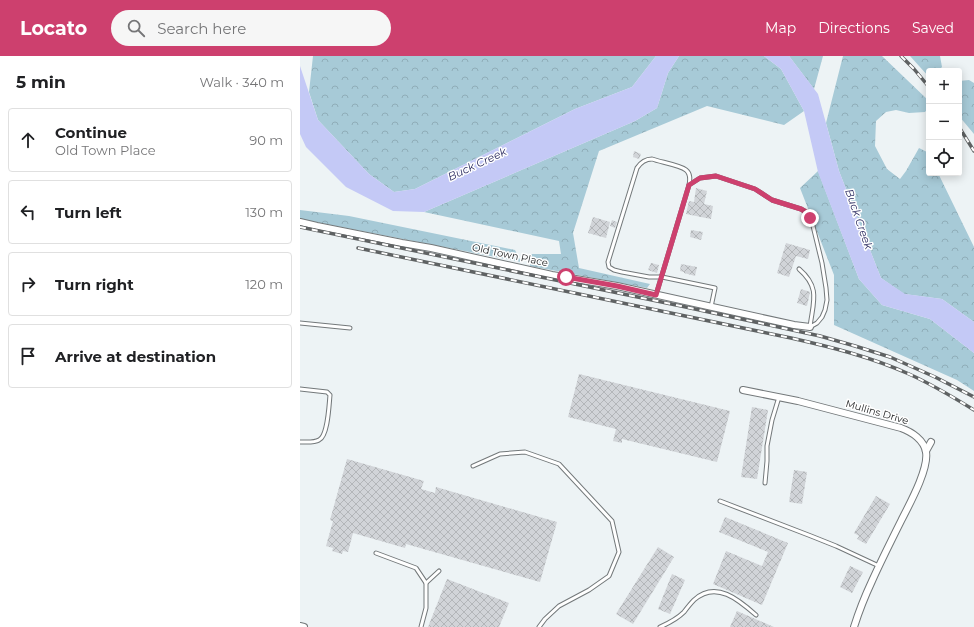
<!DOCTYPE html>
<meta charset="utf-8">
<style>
:root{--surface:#fff;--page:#f6f6f6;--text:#202124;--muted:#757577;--line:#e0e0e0;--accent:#cd406e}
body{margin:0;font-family:Montserrat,sans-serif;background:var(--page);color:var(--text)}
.controls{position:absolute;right:12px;top:12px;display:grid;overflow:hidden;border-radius:4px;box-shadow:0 2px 10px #0003}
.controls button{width:36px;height:36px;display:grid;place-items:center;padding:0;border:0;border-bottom:1px solid var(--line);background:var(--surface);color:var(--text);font:20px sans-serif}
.stop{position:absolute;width:12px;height:12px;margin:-9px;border:3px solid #cd406e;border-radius:50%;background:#fff}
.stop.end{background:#cd406e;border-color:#fff;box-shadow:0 1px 4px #0008}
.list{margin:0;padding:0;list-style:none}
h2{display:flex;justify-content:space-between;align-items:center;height:52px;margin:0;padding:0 16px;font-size:17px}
h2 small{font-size:13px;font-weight:400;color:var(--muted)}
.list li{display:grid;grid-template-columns:26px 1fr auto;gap:12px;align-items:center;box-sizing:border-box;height:64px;margin:0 8px 8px;padding:0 8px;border:1px solid var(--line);border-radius:4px}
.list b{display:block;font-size:15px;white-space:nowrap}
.list p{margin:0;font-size:13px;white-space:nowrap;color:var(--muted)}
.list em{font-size:13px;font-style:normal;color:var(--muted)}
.icon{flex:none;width:22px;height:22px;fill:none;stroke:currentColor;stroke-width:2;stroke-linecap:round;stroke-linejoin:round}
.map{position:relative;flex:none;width:674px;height:571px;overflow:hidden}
header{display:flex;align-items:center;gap:24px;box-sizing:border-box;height:56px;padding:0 20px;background:var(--accent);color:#fff}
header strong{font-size:19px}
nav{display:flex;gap:22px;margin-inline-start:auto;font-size:14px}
.search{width:280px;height:36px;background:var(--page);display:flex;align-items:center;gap:10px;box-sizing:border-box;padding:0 14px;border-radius:22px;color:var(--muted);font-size:15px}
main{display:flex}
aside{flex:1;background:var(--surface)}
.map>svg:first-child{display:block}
.forest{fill:url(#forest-crowns)}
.water{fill:#c4c9f6}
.building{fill:url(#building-cross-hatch)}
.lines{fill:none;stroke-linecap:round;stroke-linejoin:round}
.service-casing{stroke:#73787a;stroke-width:5}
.minor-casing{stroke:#73787a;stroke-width:8}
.service{stroke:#fff;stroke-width:3}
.minor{stroke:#fff;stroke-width:6}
.rail-casing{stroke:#5f6263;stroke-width:3.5}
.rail{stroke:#fff;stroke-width:2;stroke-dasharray:6;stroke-linecap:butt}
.route{stroke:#cd406e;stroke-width:5}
.labels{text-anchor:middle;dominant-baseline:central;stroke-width:3;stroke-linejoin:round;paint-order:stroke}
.street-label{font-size:10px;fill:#212324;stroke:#fff}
.water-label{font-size:11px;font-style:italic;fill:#2a2a5f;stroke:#fff}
</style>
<header>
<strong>Locato</strong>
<div class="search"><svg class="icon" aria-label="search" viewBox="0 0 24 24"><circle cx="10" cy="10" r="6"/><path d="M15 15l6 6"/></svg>Search here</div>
<nav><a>Map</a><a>Directions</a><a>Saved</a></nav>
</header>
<main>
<aside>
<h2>5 min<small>Walk · 340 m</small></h2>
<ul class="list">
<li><svg class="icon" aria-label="ahead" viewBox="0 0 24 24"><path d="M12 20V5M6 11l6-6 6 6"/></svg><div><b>Continue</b><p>Old Town Place</p></div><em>90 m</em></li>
<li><svg class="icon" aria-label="left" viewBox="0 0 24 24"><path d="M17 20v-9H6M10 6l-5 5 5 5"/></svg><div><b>Turn left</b></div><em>130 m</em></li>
<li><svg class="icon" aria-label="right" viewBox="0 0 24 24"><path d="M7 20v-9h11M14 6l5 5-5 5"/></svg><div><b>Turn right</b></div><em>120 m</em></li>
<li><svg class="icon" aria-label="arrive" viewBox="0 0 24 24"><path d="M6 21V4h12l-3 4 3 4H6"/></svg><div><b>Arrive at destination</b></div></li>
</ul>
</aside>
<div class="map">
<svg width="674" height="571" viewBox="0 0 674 571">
<defs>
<pattern id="forest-crowns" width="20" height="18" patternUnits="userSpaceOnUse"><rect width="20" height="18" fill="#a7cad7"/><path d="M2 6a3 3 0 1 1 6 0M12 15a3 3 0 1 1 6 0" fill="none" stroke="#8fadb8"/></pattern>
<pattern id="building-cross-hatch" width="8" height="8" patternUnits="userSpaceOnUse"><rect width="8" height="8" fill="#d1d4d8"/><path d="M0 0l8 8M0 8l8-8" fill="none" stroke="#b3b6b9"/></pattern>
</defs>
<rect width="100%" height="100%" fill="#edf3f5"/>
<!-- forest -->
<g class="forest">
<path d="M13,0H356L332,31L275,53L115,133L94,136L69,118L18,64L9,36Z"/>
<path d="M379,0H464L481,13L504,55L484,69L407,50L299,95L273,177L279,212L350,228L347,232L230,210L231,198H261L259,185L124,156L335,65L357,52L368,17Z"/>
<path d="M489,0H523L514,33Z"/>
<path d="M543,0H582L629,45V51L625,56L609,57L596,54L586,56L576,65L575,90L587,113L600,123L606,115L619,92L627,96L629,99V117H638L674,191V266L642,243L604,238L581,222L539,115L526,67Z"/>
<path d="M610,0H640L642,11L638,15H629V21Z"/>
<path d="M669,24L674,27V78L659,60V25Z"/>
<path d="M518,115L559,223L582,249L630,263L674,297V335L657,324L534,269V219L500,132Z"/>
<path d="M0,154L49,160L215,194L221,206L0,163Z"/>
</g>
<!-- water -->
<g class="water">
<path d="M356,0H379L368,17L357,52L335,65L124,156L93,155L46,131L6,91L0,78V10L18,64L69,118L94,136L115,133L275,53L332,31Z"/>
<path d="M464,0H489L518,38L539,115L581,222L605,238L642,243L674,266V297L630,263L582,249L559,223L518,116L504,55L481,13Z"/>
</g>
<!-- building -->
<g class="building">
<path d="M334,95L341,98L339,103L333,101Z"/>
<path d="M396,132L407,135L404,148L413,150L411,163L386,158L389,145L394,146Z"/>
<path d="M293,161L310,166L306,182L288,177Z"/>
<path d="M312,164L317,166L315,172L310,170Z"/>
<path d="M391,174L403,176L401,184L390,181Z"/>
<path d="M486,187L510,194L508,203L496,200L489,221L477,217Z"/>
<path d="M351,207L359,209L357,217L348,214Z"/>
<path d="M381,208L397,211L395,220L384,217V216L380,215Z"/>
<path d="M501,233L510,236L507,250L497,247Z"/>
<path d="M279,318L430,355L417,406L322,383V387L313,385L316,373L268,361Z"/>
<path d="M452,351L468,354L457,423L441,421Z"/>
<path d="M47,403L124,425L121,433L135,437L136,431L257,466L240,526L106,488L105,492L53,477L48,496L43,495L42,498L32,495L33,492L26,490L33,465L30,464Z"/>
<path d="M494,414L507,416L502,448L489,446Z"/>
<path d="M576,440L590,448L566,488L557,483L559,480L554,477Z"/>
<path d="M425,461L488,487L462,549L413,528L426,495L462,510L468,496L419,476Z"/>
<path d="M358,491L374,501L333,568L316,558Z"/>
<path d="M550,510L563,516L552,537L540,531Z"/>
<path d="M372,518L385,524L370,558L358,553Z"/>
<path d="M147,523L209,547L199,571H128Z"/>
<path d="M437,555L474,571H430Z"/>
</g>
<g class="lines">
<defs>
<g id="service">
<path d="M389,129C390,124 391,118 386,114C380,109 360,106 352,103C345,103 341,106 337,112L308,206L309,211L314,214L322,216L349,221H362L415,232L411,251"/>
<path d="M499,213C521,232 513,246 510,271"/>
<path d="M356,239L389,129L400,122L416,120L455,133L472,144L501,153L506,156L510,162L513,170L522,207L526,232L527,244L525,254L522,261L517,267L510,271"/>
<path d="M0,267L50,272"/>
<path d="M0,333L27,336L30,339C29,349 28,380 19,384C14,387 6,386 0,386"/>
<path d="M173,410L200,398L225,396L259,408L312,465L319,496L309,520L289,534L259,550L245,563L239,571"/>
<path d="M465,427L467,405V390L472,364L479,341"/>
<path d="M420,445L511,480L536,490L579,510"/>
<path d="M76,497L116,512L126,527V552L121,571"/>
<path d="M126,527L139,515"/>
<path d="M360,571C369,567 377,563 384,556C387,552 390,548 394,544C416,524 439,544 456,559"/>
</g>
<g id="minor">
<path d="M0,166L17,170L102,187L131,192L252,219L317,230L494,269L510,271"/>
<path d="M443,334L498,345L601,372C612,376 624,384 626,396C629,413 609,449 601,465C591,485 581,505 572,525C565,540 559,555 554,571"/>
<path d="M626,395L631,386"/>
<path d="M0,570L4,571"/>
</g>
</defs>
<!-- service casing -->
<use href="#service" class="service-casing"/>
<!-- minor casing -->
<use href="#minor" class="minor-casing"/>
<!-- service -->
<use href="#service" class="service"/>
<!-- minor -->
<use href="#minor" class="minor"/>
<defs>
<g id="rail">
<path d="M601,0L614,13L629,31"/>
<path d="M659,71L674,95"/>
<path d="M0,171L381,250L520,280L555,290L590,301L635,321L674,341"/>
<path d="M58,192L491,282C531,291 571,301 609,318C631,328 653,341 674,354"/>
</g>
</defs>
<!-- rail casing -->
<use href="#rail" class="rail-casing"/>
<!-- rail -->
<use href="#rail" class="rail"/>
</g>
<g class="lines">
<!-- route -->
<path class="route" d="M266,221L317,230L356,239L389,129L400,122L416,120L455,133L472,144L501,153L506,156L510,162"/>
</g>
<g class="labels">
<!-- street labels -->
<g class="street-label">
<text transform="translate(210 199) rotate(12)">Old Town Place</text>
<text transform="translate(577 356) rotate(16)">Mullins Drive</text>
</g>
<!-- water labels -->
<g class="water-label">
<text transform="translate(177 108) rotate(-25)">Buck Creek</text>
<text transform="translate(559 163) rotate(71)">Buck Creek</text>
</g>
</g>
</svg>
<div class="controls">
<button>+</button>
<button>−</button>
<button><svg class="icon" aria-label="locate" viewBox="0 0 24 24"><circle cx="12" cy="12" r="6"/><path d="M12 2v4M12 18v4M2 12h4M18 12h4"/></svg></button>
</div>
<div class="stop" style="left:266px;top:221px"></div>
<div class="stop end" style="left:510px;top:162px"></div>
</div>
</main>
